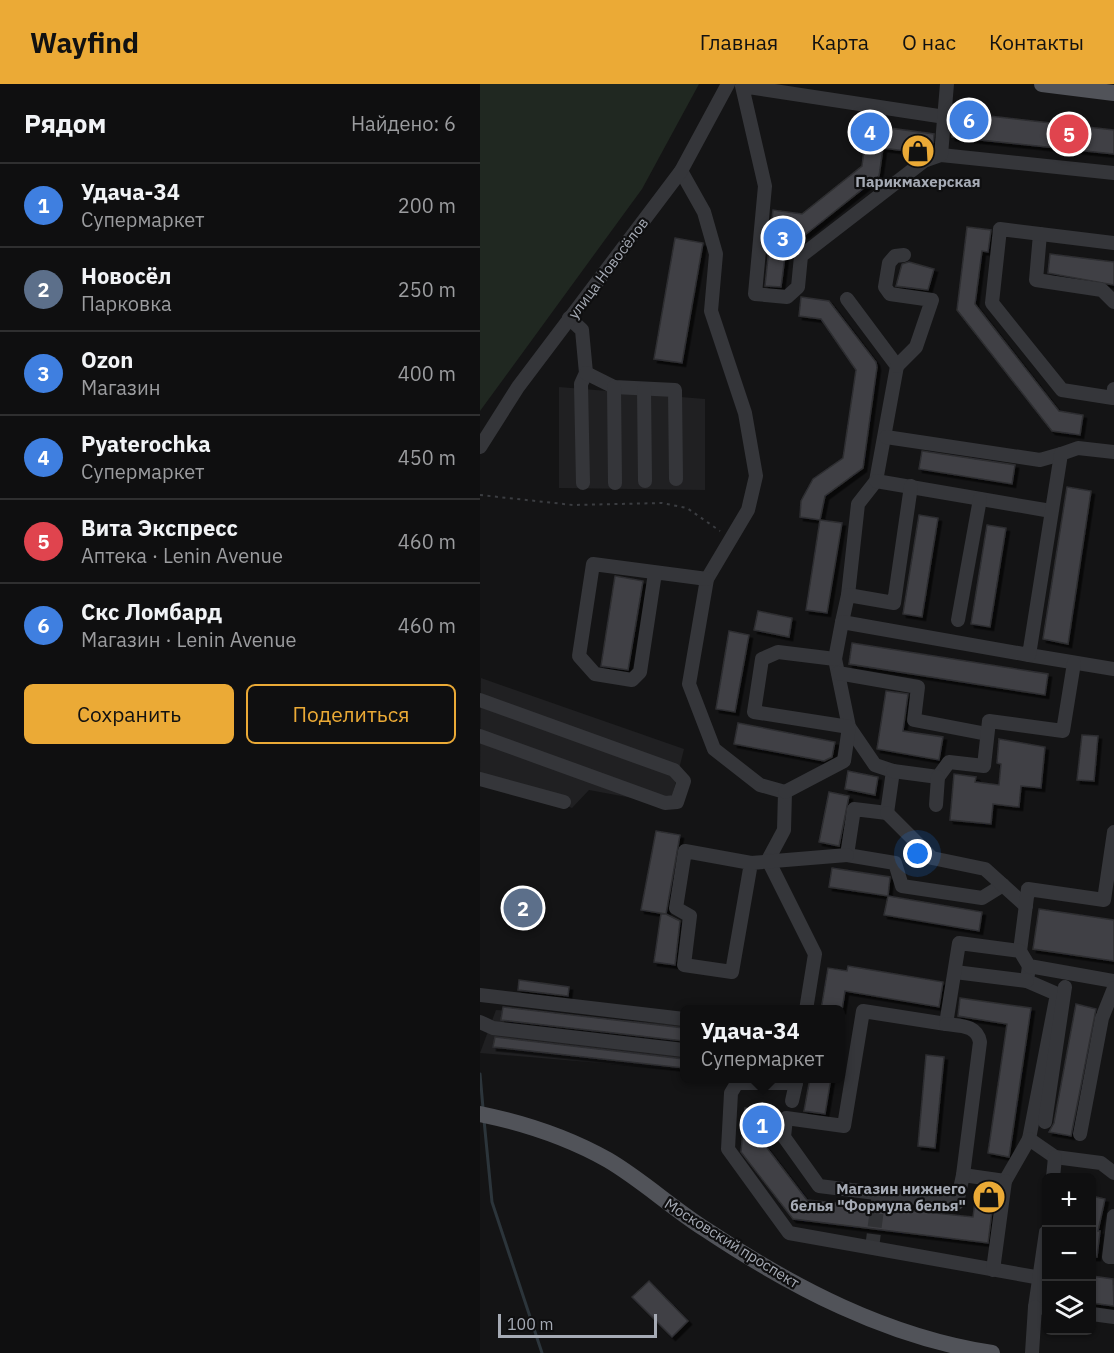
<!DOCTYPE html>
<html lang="ru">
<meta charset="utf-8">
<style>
:root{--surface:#0f0f10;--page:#1d1d1e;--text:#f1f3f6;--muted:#9b9c9f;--line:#2f2f30;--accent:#ebaa36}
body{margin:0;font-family:"IBM Plex Sans",sans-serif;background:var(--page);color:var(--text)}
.controls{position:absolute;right:18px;bottom:18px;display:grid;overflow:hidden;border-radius:9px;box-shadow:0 2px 4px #0004}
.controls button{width:54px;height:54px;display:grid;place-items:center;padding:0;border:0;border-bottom:2px solid var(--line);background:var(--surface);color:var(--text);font:30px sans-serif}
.scale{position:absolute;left:18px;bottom:15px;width:159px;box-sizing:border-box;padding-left:6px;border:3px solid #a6abb5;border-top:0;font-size:16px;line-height:21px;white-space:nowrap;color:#a6abb5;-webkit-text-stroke:4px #0f0f10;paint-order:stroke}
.you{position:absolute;left:438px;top:770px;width:21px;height:21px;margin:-15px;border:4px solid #fff;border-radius:50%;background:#1a73e8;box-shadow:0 0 0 9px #1a73e833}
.badge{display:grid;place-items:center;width:39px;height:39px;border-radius:50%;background:var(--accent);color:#fff;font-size:20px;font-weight:700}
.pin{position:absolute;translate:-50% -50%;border:3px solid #fff;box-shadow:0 2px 6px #0006}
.popup{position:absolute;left:200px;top:921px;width:165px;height:78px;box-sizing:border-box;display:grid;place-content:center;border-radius:9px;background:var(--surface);filter:drop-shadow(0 2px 4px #0005);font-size:20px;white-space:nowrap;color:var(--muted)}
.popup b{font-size:22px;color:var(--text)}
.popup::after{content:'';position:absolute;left:50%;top:100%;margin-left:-12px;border:12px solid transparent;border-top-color:var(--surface)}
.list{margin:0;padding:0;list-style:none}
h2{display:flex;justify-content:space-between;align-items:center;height:78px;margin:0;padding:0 24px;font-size:26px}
h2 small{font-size:20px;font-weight:400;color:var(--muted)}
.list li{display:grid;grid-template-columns:39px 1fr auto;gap:18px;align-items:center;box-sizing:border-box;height:84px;padding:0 24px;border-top:2px solid var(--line)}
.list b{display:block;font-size:22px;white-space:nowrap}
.list p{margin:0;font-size:20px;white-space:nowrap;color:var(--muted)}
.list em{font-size:20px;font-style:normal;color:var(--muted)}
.actions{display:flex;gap:12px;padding:18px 24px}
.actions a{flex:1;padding:14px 0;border:2px solid var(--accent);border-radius:9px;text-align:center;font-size:21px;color:var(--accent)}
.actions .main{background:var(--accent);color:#111}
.icon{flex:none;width:33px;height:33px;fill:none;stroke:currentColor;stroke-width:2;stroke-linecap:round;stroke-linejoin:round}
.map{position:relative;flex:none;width:634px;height:1269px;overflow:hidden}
header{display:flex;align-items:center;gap:36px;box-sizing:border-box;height:84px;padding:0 30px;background:var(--accent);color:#111}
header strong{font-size:28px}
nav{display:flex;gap:33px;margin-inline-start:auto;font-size:21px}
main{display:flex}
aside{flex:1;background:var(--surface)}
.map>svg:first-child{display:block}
.built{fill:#202022}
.green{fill:#202821}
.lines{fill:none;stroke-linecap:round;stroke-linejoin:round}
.stream{stroke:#2c353b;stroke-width:3}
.building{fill:#404145;stroke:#2e2e31;stroke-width:1.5;filter:url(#shadow)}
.minor-tunnel{stroke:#313235;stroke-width:14;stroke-dasharray:14 7;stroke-linecap:butt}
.path{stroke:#3b3d41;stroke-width:2;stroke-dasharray:3 4.5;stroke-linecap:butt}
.minor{stroke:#35363a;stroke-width:14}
.major{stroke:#515359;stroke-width:16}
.labels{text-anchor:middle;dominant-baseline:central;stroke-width:4.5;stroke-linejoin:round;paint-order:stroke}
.poi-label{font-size:15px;font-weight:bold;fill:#a6abb5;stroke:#0f0f10}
.street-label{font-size:15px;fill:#a6abb5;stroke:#0f0f10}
</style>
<header>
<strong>Wayfind</strong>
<nav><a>Главная</a><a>Карта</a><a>О нас</a><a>Контакты</a></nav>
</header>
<main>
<aside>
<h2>Рядом<small>Найдено: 6</small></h2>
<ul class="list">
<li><span class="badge" style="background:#3f7fe0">1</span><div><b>Удача-34</b><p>Супермаркет</p></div><em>200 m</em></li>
<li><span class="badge" style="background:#5c6f8a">2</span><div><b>Новосёл</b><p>Парковка</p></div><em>250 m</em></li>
<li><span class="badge" style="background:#3f7fe0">3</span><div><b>Ozon</b><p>Магазин</p></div><em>400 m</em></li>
<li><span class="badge" style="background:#3f7fe0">4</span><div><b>Pyaterochka</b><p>Супермаркет</p></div><em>450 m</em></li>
<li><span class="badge" style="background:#e0444e">5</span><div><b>Вита Экспресс</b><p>Аптека · Lenin Avenue</p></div><em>460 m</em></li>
<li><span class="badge" style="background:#3f7fe0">6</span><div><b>Скс Ломбард</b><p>Магазин · Lenin Avenue</p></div><em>460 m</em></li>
</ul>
<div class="actions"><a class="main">Сохранить</a><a>Поделиться</a></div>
</aside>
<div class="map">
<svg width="634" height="1269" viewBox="0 0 634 1269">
<defs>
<filter id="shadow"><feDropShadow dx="3.5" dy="3.5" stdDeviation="0" flood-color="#0009"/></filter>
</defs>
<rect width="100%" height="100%" fill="#141415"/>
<!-- built -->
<g class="built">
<path d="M79,303L225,315V406L79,404Z"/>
<path d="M1,594L204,665L190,721L109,706L92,724L0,691Z"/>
<path d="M16,926L204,941V986L0,969Z"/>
</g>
<!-- green -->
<path class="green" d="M0,0H219L162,105L0,327Z"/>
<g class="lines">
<!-- stream -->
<g class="stream">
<path d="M0,990L3,1024"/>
<path d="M4,1036L12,1118L62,1269"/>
</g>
</g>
<!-- building -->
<g class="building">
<path d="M474,28L634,46V70L472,53Z"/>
<path d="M387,41L454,50L453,64L441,69L403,64L399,92L325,151L308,149L301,203L285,202L293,126L322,130L382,82Z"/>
<path d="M487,143L511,146L508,168L502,167L495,220L579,327L603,331L600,351L572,347L477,226Z"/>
<path d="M195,154L223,159L202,279L174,275Z"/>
<path d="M570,170L634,178V201L568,189Z"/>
<path d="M429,178L454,185L448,206L416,202L422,180Z"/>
<path d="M321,213L349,217L396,278L397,283L383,384L345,412L340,436L320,433L321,417L333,395L363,374L376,286L341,235L319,232Z"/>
<path d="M442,367L535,381L532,400L439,385Z"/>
<path d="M587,403L611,407L588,560L563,555Z"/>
<path d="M439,431L458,434L442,533L423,530Z"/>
<path d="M340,436L362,439L347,529L326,526Z"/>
<path d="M507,441L526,444L510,543L491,540Z"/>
<path d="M135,492L163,497L148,586L121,582Z"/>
<path d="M278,527L312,534L309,553L274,546Z"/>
<path d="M249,547L269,551L255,628L236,625Z"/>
<path d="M372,559L568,590L565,611L369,580Z"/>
<path d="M406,607L428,610L423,647L463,653L459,676L397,665Z"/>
<path d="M258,639L355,658L352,673L344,677L254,660Z"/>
<path d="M602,651L618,652L614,697L597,696Z"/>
<path d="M519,655L565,663L561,704L541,702L539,723L513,720L511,740L470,736L474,690L496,693L495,698L519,701L521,680L517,679Z"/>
<path d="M368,687L398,693L395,711L365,705Z"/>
<path d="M349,708L369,712L359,762L339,758Z"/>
<path d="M176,747L200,751L186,830L200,837L195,881L174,878L181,830H186L161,826Z"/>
<path d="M352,784L410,793L408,812L349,803Z"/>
<path d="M408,812L502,828L499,847L404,831Z"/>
<path d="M559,825L634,836V877L553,865Z"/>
<path d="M368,882L463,898L459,923L365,907L362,926H341L348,884L367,887Z"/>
<path d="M39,896L89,903L88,912L38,906Z"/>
<path d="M480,914L551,924L529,1073L508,1069L527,940L478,932Z"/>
<path d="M596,920L616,925L591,1052L569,1048L574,1039Z"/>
<path d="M23,923L204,944V957L21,936Z"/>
<path d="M15,953L204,975V984L13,963Z"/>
<path d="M446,971L464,973L455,1064L438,1062Z"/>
<path d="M330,994H351L345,1030L324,1027Z"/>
<path d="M265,1024L287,1027L284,1060L327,1116L493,1133L496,1109L514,1111L508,1159L313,1135L261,1068Z"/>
<path d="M612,1112L625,1115L618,1147H620L617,1173H612Z"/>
<path d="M612,1192L633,1195L634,1222L612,1219Z"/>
<path d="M169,1197L208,1237L192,1253L152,1213Z"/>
</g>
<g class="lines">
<!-- minor-tunnel -->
<path class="minor-tunnel" d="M392,1164L399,1109"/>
<!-- path -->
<path class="path" d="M0,411L93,421L182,419L207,424L240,447"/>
<!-- minor -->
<g class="minor">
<path d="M465,33L262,2L285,102L275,210L307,213L318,203L321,172L444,77L461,71L634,89"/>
<path d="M461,71L467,0"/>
<path d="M201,87L224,128L236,170L231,227L265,329L276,392L268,426L227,495L209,600L234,665L280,701L305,708L304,746L288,776"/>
<path d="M560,150L556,196L622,206L634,218"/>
<path d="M634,159L520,145L512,219L582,306L633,314L634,305"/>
<path d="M367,215L417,282L396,397L378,420L368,511"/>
<path d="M89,234L102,246L106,289L101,300L103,399"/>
<path d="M417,282L436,263L452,216L410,210L405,203L409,179L415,172L424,171"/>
<path d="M106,289L134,303L195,306L196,395"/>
<path d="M134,303L135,399"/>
<path d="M164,305L165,397"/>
<path d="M406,353L560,376L581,370"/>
<path d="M0,363L38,303L201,87L248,0"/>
<path d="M396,397L571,427"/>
<path d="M175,489L160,588L152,596L115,590L99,572L113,480L227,495"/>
<path d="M478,536L500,415"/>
<path d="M362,538L368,511L414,519L431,402"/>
<path d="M549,571L634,585"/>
<path d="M355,575L369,643L395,681L413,687L407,729L374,725L367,771L415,779L422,802L502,814L523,801"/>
<path d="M358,589L438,603L434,636L507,650"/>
<path d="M0,616L194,686L204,697L197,718L185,719L0,652"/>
<path d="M413,687L458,693L469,678L504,682L509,637L583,647L594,579"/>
<path d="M0,695L84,718"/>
<path d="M305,708L364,677L369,643L274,628L282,575L298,568L355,575L362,538L549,571L581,370L598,364L634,368"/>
<path d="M456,721L458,693"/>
<path d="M407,729L452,774L505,785L546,822"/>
<path d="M288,776L335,870L326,926"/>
<path d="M271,779L252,888L204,881L210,832L196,824L205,767L271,779L367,771"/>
<path d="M540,867L548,805L624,816L634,748"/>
<path d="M549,882L547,897L577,910L549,1055"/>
<path d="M475,888L547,897"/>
<path d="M634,897L549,882L540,867L479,859L466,940L383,927L364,1042L306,1034L304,1053L339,1102L477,1119L483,1091L525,1097L549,1055L575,1073L621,1079L634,1089"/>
<path d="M0,911L204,935"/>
<path d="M0,938L13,944L204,966"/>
<path d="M466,940C481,942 497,941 500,958L483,1091"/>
<path d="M316,994V999H257L251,1009L248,1065L309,1149L561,1194"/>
<path d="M312,1017L316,999"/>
<path d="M565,1038L585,903"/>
<path d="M600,1050L622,934L634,904"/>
<path d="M573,1094L575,1073"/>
<path d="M634,1132L629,1173H634"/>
<path d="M566,1148L555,1223L566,1224"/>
<path d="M513,1186L525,1097"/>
<path d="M612,1230L634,1233"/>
<path d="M552,1269L555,1223"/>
</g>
<!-- major -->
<g class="major">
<path d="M562,0L634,9"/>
<path d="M0,1030C44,1039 89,1054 128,1076C162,1096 192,1124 225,1145C312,1203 407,1253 512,1269"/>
</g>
</g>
<!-- icons -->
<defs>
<symbol id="shop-disc" viewBox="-11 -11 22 22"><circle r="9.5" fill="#ebaa36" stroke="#0f0f10"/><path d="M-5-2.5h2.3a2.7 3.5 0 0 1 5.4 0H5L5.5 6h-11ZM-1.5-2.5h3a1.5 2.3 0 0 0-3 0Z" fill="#111"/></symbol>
</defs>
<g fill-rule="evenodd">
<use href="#shop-disc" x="419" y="48" width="38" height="38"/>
<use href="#shop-disc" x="490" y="1094" width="38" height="38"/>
</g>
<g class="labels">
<!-- poi labels -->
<g class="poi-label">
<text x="438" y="97">Парикмахерская</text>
<text x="486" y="1104" text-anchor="end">Магазин нижнего<tspan x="486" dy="17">белья "Формула белья"</tspan></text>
</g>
<!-- street labels -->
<g class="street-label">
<text transform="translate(128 184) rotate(-53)">улица Новосёлов</text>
<text transform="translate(252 1159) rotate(32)">Московский проспект</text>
</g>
</g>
</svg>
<div class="controls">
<button>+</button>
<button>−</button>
<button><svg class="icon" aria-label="layers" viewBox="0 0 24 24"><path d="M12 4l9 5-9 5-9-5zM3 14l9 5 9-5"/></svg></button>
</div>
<div class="scale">100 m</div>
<div class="you"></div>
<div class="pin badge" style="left:282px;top:1041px;background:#3f7fe0">1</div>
<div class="popup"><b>Удача-34</b>Супермаркет</div>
<div class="pin badge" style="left:43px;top:824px;background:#5c6f8a">2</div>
<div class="pin badge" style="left:303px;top:154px;background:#3f7fe0">3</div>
<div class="pin badge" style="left:390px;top:48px;background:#3f7fe0">4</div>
<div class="pin badge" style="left:589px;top:50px;background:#e0444e">5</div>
<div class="pin badge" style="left:489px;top:36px;background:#3f7fe0">6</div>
</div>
</main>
